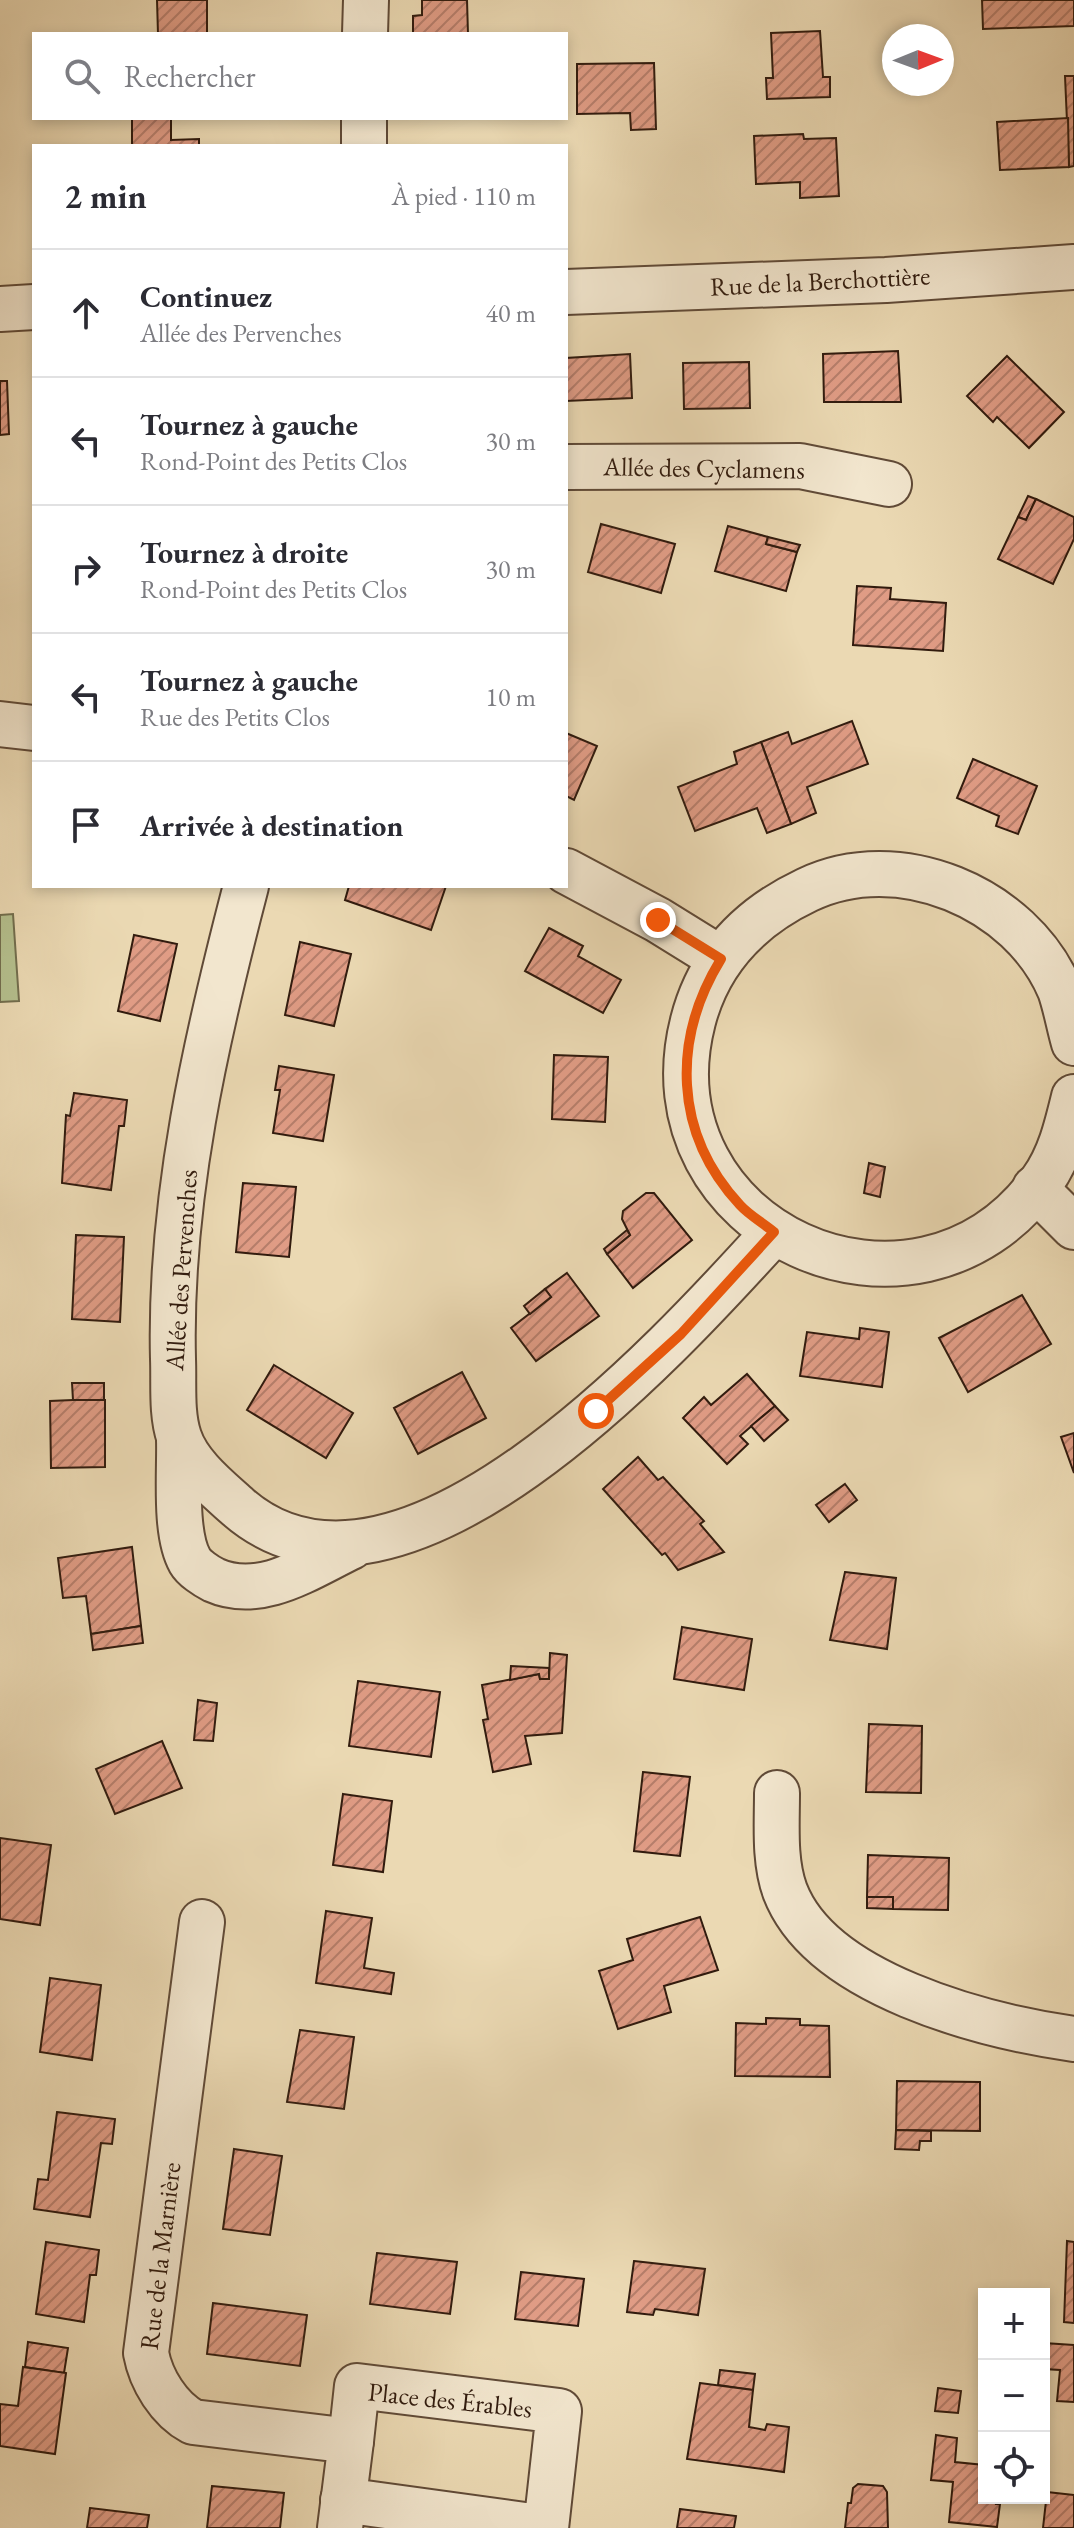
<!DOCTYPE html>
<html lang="fr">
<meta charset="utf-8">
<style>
:root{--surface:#fff;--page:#f7f7f7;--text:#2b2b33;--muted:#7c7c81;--line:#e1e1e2}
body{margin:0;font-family:"EB Garamond",serif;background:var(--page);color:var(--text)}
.controls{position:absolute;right:24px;bottom:24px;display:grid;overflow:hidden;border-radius:0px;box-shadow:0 4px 12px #0003}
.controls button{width:72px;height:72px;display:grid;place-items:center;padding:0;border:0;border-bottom:2px solid var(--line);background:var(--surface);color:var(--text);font:40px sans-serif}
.compass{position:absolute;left:882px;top:24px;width:72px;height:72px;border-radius:50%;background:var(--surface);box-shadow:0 4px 12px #0003;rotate:89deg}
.stop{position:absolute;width:24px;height:24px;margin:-18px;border:6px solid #ea580c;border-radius:50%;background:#fff}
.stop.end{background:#ea580c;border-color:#fff;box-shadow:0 2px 8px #0008}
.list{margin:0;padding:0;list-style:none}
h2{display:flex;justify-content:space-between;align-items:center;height:104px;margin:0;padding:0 32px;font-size:34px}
h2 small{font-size:26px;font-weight:400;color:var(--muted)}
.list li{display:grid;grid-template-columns:52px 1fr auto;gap:24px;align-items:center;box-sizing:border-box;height:128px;padding:0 32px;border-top:2px solid var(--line)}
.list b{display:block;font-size:30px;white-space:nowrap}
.list p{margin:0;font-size:26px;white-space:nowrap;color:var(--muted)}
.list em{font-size:26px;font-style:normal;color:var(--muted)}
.icon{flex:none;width:44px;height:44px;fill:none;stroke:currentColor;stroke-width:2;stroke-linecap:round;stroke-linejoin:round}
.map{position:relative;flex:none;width:1074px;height:2528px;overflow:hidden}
.search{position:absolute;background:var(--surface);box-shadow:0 4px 12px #0003;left:32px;top:32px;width:536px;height:88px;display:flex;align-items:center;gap:20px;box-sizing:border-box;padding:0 28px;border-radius:0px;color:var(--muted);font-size:30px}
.panel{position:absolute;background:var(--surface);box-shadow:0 4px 12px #0003;left:32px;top:144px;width:536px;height:744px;border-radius:0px}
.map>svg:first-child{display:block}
.green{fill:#b5c08e;stroke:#736e4e;stroke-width:2}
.building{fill:url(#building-hatch);stroke:#311b0e;stroke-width:2}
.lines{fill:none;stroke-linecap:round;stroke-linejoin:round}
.street-casing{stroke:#604a37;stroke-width:48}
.street{stroke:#f2e6ce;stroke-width:44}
.route{stroke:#ea580c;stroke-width:10}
.labels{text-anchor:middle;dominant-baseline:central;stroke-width:6;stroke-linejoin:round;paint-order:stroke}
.street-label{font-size:26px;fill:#311b0e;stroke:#f2e6ce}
</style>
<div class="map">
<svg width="1074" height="2528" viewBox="0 0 1074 2528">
<defs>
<pattern id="building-hatch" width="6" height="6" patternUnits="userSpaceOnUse" patternTransform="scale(2)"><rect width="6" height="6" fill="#e09c85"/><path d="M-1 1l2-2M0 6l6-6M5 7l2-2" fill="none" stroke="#b67e6b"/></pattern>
</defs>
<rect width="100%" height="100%" fill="#ebd9b3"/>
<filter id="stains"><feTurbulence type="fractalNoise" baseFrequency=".0025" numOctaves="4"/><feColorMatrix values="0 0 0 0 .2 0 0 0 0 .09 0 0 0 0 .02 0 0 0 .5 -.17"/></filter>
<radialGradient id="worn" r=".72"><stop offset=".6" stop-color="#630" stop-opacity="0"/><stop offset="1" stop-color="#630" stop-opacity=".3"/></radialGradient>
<!-- green -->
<path class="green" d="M13,914L19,1001L0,1002V915Z"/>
<!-- building -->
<g class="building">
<path d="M157,0H207V34H158Z"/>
<path d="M422,0H467L468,34H413V16L422,15Z"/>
<path d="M982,0H1074V26L983,29Z"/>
<path d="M820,31L823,77H830V97L767,99L766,78H773L771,33Z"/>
<path d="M654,63L656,129L631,130L630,113L577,114V64Z"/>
<path d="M1065,76H1074V166L1069,167Z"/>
<path d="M132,118H171V140L199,139V146H132Z"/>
<path d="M1068,118L1069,167L1000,170L997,122Z"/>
<path d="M803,134L804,139L836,138L839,196L800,198V182L756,184L754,136Z"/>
<path d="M898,351L901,402H824L823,354Z"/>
<path d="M630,354L632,398L566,401V358Z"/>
<path d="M1007,356L1064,412L1029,448L997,417L993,422L967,396Z"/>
<path d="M749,362L750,408L684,409L683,363Z"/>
<path d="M0,381H7L9,434L0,435Z"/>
<path d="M1028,496L1036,499L1026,520L1018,517Z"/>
<path d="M1036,499L1074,517V539L1053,584L998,559L1018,517L1026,520Z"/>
<path d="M601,524L675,544L661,593L588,572Z"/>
<path d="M728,526L768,537L766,544L797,552L786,591L715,571Z"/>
<path d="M768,537L800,545L797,552L766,544Z"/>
<path d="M857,586L891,588L890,599L946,603L943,651L853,645Z"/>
<path d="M852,721L868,764L807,787L816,813L791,824L761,742L788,732L792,744Z"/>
<path d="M566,733L597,746L574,800L566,796Z"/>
<path d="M761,742L791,824L767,833L757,808L695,831L678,787L737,764L734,752Z"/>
<path d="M973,759L1037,786L1018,834L996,826L999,816L957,798Z"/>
<path d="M349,886H446L431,930L345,900Z"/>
<path d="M549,928L583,946L578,956L621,980L603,1013L525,971Z"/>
<path d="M134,935L177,944L160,1021L118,1011Z"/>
<path d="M300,942L351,954L334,1026L285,1015Z"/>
<path d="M554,1055L608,1057L605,1122L552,1119Z"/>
<path d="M279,1066L334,1075L323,1141L273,1133L280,1090H275Z"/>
<path d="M74,1093L127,1100L124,1126H119L111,1190L62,1183L66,1115L70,1116Z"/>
<path d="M869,1163L885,1167L880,1197L864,1193Z"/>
<path d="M243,1183L296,1187L289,1257L236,1252Z"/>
<path d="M646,1193H654L692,1240L633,1288L607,1254L630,1235L622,1219L623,1211Z"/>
<path d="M627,1230L630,1235L607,1254L604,1249Z"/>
<path d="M76,1235L124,1237L120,1322L72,1319Z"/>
<path d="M567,1273L599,1316L536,1361L511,1328L551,1297L545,1289Z"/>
<path d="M545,1289L551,1297L530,1314L524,1306Z"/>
<path d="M1022,1295L1051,1344L968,1392L939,1338Z"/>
<path d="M860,1328L889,1332L882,1387L800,1376L807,1332L859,1339Z"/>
<path d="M274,1365L353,1413L326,1458L247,1410Z"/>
<path d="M462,1372L486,1418L418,1454L394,1408Z"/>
<path d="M747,1374L775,1406L740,1436L748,1444L727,1464L683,1418L704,1397L711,1405Z"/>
<path d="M72,1383H104V1400H73Z"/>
<path d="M73,1400H105V1467L51,1468L50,1401Z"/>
<path d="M775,1406L788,1420L764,1441L751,1426Z"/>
<path d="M1074,1433V1473L1061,1437Z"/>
<path d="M638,1457L658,1480L663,1477L704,1521L700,1524L724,1552L678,1570L665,1553L662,1555L603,1489Z"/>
<path d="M845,1484L857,1500L829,1522L816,1505Z"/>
<path d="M132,1547L141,1626L91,1634L86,1596L63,1598L58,1558Z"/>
<path d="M845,1572L896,1578L887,1649L830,1640Z"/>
<path d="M141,1626L143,1643L93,1650L91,1634Z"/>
<path d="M682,1627L752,1639L744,1690L674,1679Z"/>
<path d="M550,1653L567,1655L562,1733L525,1736L531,1764L493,1772L483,1720L488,1719L482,1685L539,1674L540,1679H549Z"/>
<path d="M511,1666L549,1668V1679H540L539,1674L510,1680Z"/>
<path d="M358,1681L440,1692L431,1757L349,1746Z"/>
<path d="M198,1700L217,1703L213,1741L194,1740Z"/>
<path d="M869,1724L922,1726L921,1793L866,1792Z"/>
<path d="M162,1741L182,1788L115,1814L96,1769Z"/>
<path d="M643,1772L690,1777L680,1856L634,1851Z"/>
<path d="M343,1794L392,1801L383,1872L333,1865Z"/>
<path d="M0,1838L51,1845L40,1925L0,1919Z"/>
<path d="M868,1855L949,1858L948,1910L893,1909V1897H867Z"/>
<path d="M867,1897H893V1909L867,1908Z"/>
<path d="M326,1911L372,1918L364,1968L394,1973L391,1994L316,1983Z"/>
<path d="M700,1917L718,1970L664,1986L671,2012L618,2029L599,1971L633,1960L627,1939Z"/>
<path d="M50,1978L101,1985L92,2060L40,2052Z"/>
<path d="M766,2018L800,2019V2025L829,2026L830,2077L735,2076L736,2023L766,2024Z"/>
<path d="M300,2030L354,2037L344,2109L287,2102Z"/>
<path d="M897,2081L980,2082V2131L896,2130Z"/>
<path d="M57,2112L115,2119L112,2144L101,2143L90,2217L34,2209L38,2179L48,2180Z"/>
<path d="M896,2130L931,2131V2141H920L919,2150L895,2149Z"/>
<path d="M234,2149L282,2156L270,2235L223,2229Z"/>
<path d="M1067,2241L1074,2242V2323L1064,2322Z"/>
<path d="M46,2242L99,2250L96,2275H90L84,2322L36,2314Z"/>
<path d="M377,2253L457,2262L450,2314L370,2304Z"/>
<path d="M634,2261L705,2269L698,2315L655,2309L653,2315L627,2312Z"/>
<path d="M521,2272L584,2279L578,2326L515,2319Z"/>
<path d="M213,2303L307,2315L300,2366L207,2354Z"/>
<path d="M28,2342L68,2348L64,2373L25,2367Z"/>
<path d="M1044,2343L1074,2345V2402L1057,2401L1060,2370L1044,2369Z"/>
<path d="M23,2367L66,2373L55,2454L0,2446V2404L18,2406Z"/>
<path d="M720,2370L755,2374L753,2390L718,2385Z"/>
<path d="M700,2383L753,2390L749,2427L765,2430L767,2424L789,2427L784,2472L687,2459Z"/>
<path d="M938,2388L961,2391L958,2413L935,2411Z"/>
<path d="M936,2435L957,2438L955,2462L984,2465V2498H997L996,2504H1000L997,2527L949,2522L953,2482L931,2480Z"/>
<path d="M858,2484L883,2486L887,2492L888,2528H845L848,2503H851L853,2488Z"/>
<path d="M212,2486L284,2493L280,2528H207Z"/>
<path d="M1047,2492L1074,2495V2528H1043Z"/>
<path d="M90,2508L149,2515L147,2528H87Z"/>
<path d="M680,2509L736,2516L734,2528H677Z"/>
</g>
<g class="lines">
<defs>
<g id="street">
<path d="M365,34L366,0"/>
<path d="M364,146V118"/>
<path d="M566,292L886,280L1074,267"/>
<path d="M0,309L34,307"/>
<path d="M566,467L800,466L889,484"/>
<path d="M0,724L34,728"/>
<path d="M566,871L658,920L721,959"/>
<path d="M246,886C206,1039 169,1200 173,1359C174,1384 171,1413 179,1437C188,1465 217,1488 238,1507C400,1648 674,1342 774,1232"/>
<path d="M1074,1043C1069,1026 1066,1007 1060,990C1021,897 898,846 807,890C750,917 709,959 693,1021C639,1230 915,1356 1042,1181C1060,1156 1067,1126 1074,1097"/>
<path d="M1035,1188L1074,1227"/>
<path d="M179,1439C180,1471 174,1533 190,1561C194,1568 206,1576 214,1580C261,1601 309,1567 351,1547"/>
<path d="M777,1793C777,1825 774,1861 785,1891C821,1985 984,2026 1074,2039"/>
<path d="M202,1922L146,2353C151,2380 169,2409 193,2422L351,2441L340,2528"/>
<path d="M343,2500L546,2528L559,2411L357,2386L351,2441"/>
</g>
</defs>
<!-- street casing -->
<use href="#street" class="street-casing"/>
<!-- street -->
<use href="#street" class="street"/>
</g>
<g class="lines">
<!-- route -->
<path class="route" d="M596,1411L681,1334L774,1232C763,1223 749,1215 740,1205C673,1133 672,1039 721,959L658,920"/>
</g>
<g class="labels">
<!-- street labels -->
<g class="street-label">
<text transform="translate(820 281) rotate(-3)">Rue de la Berchottière</text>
<text transform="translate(704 468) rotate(1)">Allée des Cyclamens</text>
<text transform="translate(181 1270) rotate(-86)">Allée des Pervenches</text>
<text transform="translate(160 2256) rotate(-83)">Rue de la Marnière</text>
<text transform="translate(450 2400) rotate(6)">Place des Érables</text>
</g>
</g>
<rect width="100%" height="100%" filter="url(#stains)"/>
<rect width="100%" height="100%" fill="url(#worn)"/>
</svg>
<div class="controls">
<button>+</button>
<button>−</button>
<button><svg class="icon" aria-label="locate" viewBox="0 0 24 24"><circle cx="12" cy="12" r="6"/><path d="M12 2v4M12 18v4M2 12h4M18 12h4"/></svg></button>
</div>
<svg class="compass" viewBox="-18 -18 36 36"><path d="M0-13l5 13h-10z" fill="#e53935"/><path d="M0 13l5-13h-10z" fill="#7c7c81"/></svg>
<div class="stop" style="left:596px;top:1411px"></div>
<div class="stop end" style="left:658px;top:920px"></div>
<div class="search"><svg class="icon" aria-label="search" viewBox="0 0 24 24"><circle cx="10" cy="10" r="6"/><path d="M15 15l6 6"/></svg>Rechercher</div>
<section class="panel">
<h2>2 min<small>À pied · 110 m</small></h2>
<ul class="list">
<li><svg class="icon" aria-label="ahead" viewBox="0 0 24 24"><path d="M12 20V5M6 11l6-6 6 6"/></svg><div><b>Continuez</b><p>Allée des Pervenches</p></div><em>40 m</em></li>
<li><svg class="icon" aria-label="left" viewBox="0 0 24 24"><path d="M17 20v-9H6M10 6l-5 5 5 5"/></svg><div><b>Tournez à gauche</b><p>Rond-Point des Petits Clos</p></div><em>30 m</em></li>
<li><svg class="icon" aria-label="right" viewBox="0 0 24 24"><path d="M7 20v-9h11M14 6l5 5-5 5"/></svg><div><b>Tournez à droite</b><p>Rond-Point des Petits Clos</p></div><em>30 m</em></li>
<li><svg class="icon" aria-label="left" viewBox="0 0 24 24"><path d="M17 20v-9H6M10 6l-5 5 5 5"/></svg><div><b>Tournez à gauche</b><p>Rue des Petits Clos</p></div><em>10 m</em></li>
<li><svg class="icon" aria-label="arrive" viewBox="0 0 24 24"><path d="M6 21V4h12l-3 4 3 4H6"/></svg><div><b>Arrivée à destination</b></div></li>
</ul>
</section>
</div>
